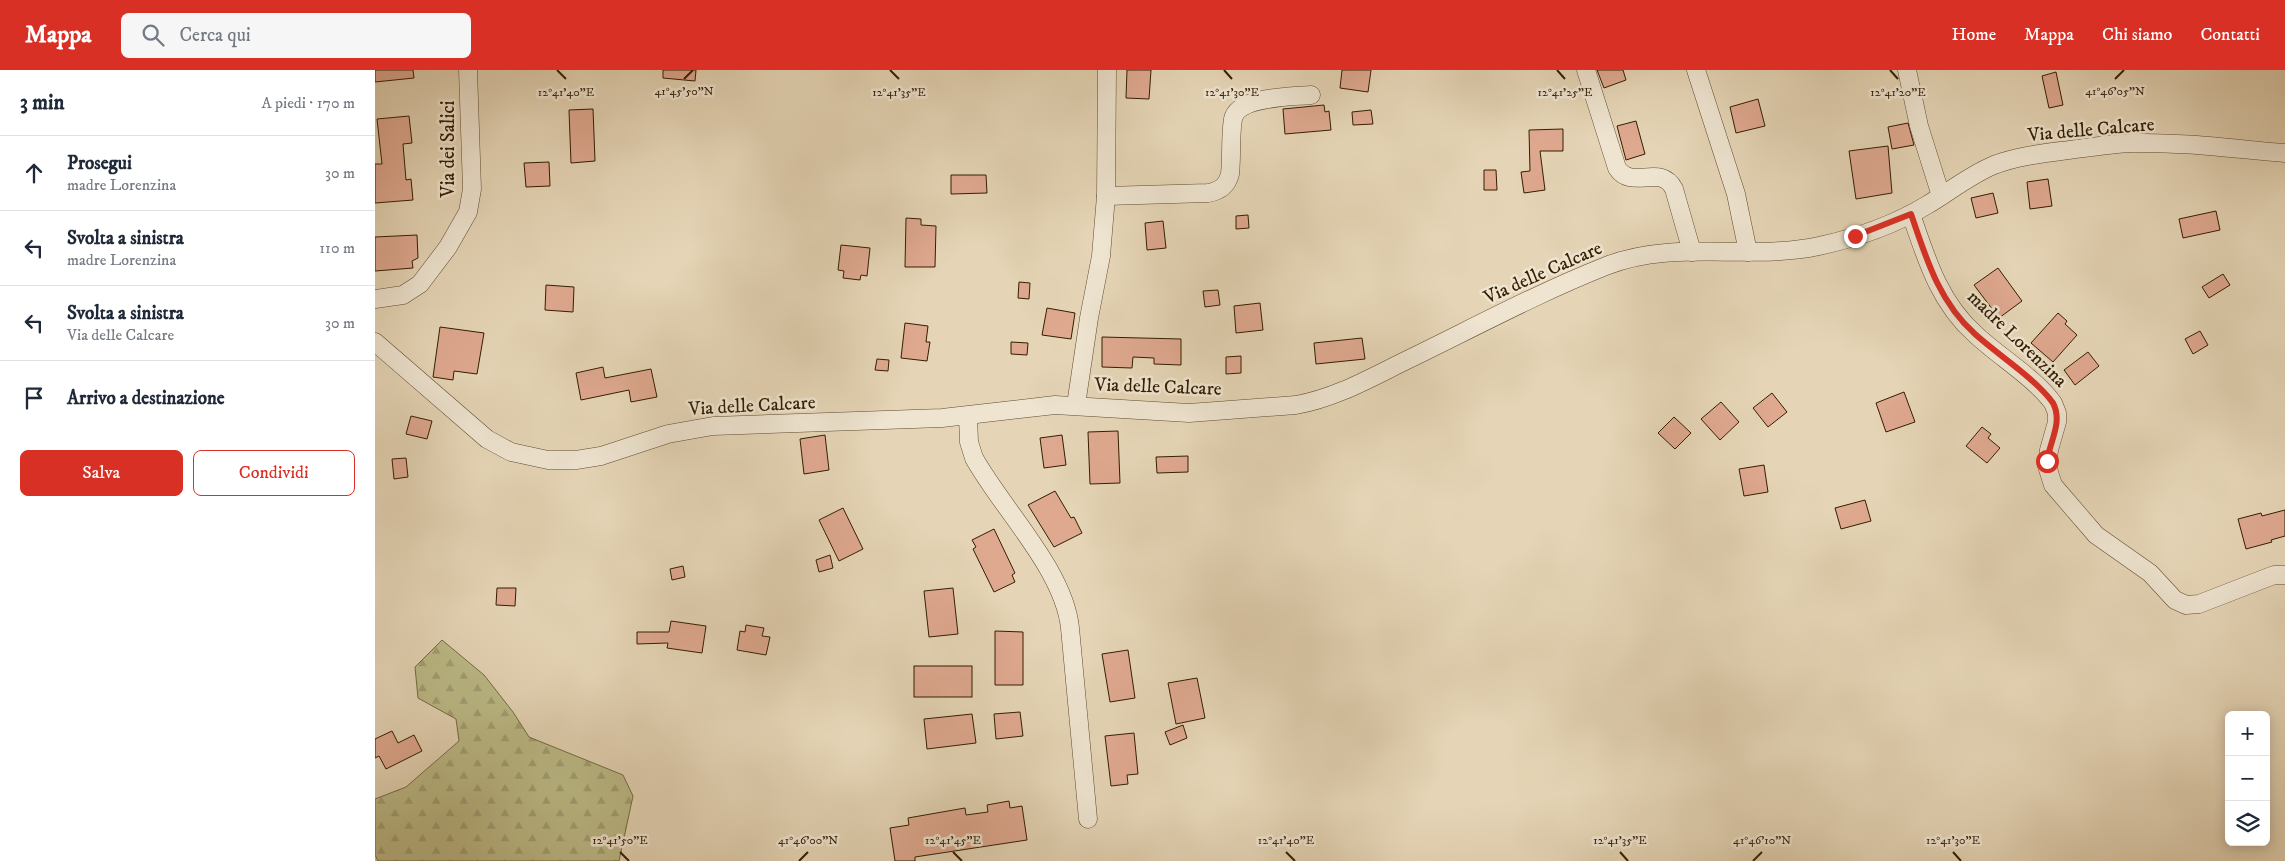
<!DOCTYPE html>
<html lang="it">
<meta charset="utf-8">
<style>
:root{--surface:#fff;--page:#f6f6f7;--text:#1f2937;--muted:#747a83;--line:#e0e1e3;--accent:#d93025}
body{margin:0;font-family:"IM FELL DW Pica",serif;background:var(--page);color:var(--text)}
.controls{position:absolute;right:15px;bottom:15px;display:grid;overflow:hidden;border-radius:8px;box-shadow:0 2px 12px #0003}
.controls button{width:45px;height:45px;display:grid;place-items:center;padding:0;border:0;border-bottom:1px solid var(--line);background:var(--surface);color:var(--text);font:25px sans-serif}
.stop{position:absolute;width:15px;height:15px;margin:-11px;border:4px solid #d93025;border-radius:50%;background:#fff}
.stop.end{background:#d93025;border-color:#fff;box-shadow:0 1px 5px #0008}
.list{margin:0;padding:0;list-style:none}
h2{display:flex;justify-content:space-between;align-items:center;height:65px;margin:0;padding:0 20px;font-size:21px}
h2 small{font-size:16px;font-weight:400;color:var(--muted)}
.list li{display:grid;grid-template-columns:32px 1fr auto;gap:15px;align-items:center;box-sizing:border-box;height:75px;padding:0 20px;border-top:1px solid var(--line)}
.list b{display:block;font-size:19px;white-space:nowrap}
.list p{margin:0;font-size:16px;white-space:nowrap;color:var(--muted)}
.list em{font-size:16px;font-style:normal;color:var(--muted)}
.actions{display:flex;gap:10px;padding:15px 20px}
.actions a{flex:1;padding:11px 0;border:1px solid var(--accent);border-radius:8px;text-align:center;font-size:18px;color:var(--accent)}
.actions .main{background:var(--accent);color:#fff}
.icon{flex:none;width:28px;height:28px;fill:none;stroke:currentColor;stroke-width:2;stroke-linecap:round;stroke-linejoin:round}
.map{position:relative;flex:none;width:1910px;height:791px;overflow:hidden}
header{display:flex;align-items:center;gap:30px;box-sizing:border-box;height:70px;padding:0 25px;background:var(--accent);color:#fff}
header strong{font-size:24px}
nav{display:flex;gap:28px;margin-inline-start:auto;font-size:18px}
.search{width:350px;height:45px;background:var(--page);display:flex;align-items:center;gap:12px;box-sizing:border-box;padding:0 18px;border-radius:8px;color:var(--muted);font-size:19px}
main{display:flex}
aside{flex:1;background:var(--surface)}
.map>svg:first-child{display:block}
.forest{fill:url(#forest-firs);stroke:#786c44}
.building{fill:#dfa990;stroke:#341d00}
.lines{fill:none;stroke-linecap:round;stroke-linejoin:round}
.minor-casing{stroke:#604b2e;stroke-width:19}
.minor{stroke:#eee4d0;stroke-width:18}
.route{stroke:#d93025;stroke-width:6}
.ticks{fill:none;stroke:#341d00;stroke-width:2}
.labels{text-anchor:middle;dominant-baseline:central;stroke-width:5;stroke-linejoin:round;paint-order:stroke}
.street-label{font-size:19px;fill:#341d00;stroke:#eee4d0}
.ticks-label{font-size:12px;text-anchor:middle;fill:#341d00;stroke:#eee4d0;stroke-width:5;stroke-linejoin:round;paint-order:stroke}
</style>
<header>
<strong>Mappa</strong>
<div class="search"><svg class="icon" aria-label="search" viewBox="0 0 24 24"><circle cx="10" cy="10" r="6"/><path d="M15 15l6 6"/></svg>Cerca qui</div>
<nav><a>Home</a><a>Mappa</a><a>Chi siamo</a><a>Contatti</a></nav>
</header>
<main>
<aside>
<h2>3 min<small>A piedi · 170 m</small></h2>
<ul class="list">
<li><svg class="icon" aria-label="ahead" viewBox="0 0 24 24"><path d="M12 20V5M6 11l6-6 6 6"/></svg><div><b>Prosegui</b><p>madre Lorenzina</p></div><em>30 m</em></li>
<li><svg class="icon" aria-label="left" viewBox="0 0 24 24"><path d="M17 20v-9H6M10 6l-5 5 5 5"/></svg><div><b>Svolta a sinistra</b><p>madre Lorenzina</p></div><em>110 m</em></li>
<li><svg class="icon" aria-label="left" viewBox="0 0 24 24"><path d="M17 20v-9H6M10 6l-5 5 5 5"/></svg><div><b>Svolta a sinistra</b><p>Via delle Calcare</p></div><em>30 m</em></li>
<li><svg class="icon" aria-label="arrive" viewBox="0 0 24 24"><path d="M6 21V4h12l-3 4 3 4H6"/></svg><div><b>Arrivo a destinazione</b></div></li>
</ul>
<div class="actions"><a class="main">Salva</a><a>Condividi</a></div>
</aside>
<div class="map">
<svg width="1910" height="791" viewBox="0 0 1910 791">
<defs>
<pattern id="forest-firs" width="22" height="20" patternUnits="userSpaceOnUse" patternTransform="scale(1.25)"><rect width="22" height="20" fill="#bcbb88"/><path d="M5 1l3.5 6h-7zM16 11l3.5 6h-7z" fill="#a2a074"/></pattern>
</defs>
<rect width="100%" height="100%" fill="#e5d5b6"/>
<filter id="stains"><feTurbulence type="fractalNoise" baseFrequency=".004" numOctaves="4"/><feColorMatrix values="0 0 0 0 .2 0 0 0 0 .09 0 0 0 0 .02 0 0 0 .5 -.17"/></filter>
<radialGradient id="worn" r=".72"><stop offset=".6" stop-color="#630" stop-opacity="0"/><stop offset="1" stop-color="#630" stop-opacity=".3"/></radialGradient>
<!-- forest -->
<path class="forest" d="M67,570L109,605L138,642L154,667L248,705L258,726L244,791H3L0,785V729L31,717L84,671L81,649L43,628L40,597Z"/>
<!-- building -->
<g class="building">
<path d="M0,0H38L39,8L0,12Z"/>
<path d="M288,0H321L320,11L288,8Z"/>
<path d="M752,0H776L774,29L751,28Z"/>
<path d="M967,0H996L993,22L965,18Z"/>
<path d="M1222,0H1248L1251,10L1229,18Z"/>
<path d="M1681,2L1688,35L1674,38L1667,6Z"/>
<path d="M1383,29L1390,56L1361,63L1355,37Z"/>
<path d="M949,35L950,42L954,41L956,60L910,64L908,39Z"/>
<path d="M218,39L220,91L196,93L194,40Z"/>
<path d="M996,40L998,54L978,55L977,42Z"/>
<path d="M34,46L37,73L28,74L31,110L36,109L38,130L0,133V94H7L2,49Z"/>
<path d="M1261,51L1270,84L1251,90L1242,56Z"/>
<path d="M1533,53L1539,75L1517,79L1513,57Z"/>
<path d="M1188,59V81H1165L1170,120L1149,123L1146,102L1155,101L1154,60Z"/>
<path d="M1513,76L1517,123L1481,129L1474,81Z"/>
<path d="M174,92L175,116L151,117L149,93Z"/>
<path d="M1109,100H1121L1122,120H1109Z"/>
<path d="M576,105H611L612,123L576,124Z"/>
<path d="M1673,109L1677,136L1655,139L1652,112Z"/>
<path d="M1618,123L1623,143L1601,148L1596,128Z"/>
<path d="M1841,141L1845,160L1808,168L1804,149Z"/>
<path d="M873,145L874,158L861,159V146Z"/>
<path d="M531,148L546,149V155L561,156L560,197H530Z"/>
<path d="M788,151L791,178L772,180L770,153Z"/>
<path d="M42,165L43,188L37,191L38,198L0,201V167Z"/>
<path d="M466,175L495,178L492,206L486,205L485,210L468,208L469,201L463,200Z"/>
<path d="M1623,198L1647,231L1624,248L1599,215Z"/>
<path d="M1848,204L1855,215L1834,228L1827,217Z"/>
<path d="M644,212L655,213L654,229L643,228Z"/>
<path d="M171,215L199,217L198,242L170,240Z"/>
<path d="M843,220L845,235L830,237L828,221Z"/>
<path d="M885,233L888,260L861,263L859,236Z"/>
<path d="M672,238L700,243L696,269L667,265Z"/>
<path d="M1683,243L1692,251L1690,254L1702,265L1678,292L1656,273Z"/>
<path d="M530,253L553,256L551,272H555L552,291L526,288Z"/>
<path d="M65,257L109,263L102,304L79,301L78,310L58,307Z"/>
<path d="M1825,261L1833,275L1818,284L1810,269Z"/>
<path d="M727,267L806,269V295L779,294V288L758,287L757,298L727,297Z"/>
<path d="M987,268L990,289L941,294L939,273Z"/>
<path d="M636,272L653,273L652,285L636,284Z"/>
<path d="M1713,282L1724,296L1700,315L1689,300Z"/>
<path d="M866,286V303L851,304V287Z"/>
<path d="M502,289L514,290L513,301L500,300Z"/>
<path d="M228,297L230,308L276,299L282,327L256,332L254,320L206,330L201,303Z"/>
<path d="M1529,322L1540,352L1511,362L1501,333Z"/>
<path d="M1397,323L1412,342L1393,357L1378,338Z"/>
<path d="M1346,332L1364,352L1345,370L1326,349Z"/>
<path d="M36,346L57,351L52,369L31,364Z"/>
<path d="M1299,347L1316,363L1300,379L1283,363Z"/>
<path d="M1607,357L1616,364L1613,368L1625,378L1612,393L1591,376Z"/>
<path d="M743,361L745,413L715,414L713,362Z"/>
<path d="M450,365L454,400L429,404L425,369Z"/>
<path d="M687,365L691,395L669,398L665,368Z"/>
<path d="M813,386V402L782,403L781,387Z"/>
<path d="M31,388L33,407L19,409L17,389Z"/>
<path d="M1389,395L1393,422L1369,426L1364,399Z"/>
<path d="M680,421L696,448L699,447L707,463L679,477L653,435Z"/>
<path d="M1490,430L1496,451L1466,459L1460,438Z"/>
<path d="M468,438L488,479L464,491L444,450Z"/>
<path d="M1910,440V466L1896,470L1897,472L1871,479L1863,449L1886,443L1887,446Z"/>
<path d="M619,459L640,503L637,505L640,512L619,522L598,479L601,477L597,470Z"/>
<path d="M455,485L458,498L444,502L441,490Z"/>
<path d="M308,496L310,507L297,510L295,499Z"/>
<path d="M122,518H141L140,536L121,535Z"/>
<path d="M578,518L583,564L554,567L549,521Z"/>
<path d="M296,551L331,556L327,583L292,578L293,573L262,574V562H294Z"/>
<path d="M371,555L389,558L387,566L395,567L391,585L362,580L365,561L370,562Z"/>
<path d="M620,561L648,562V615H620Z"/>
<path d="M753,580L760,628L735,632L727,584Z"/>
<rect x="539" y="596" width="58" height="31"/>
<path d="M822,608L830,648L801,654L793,613Z"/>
<path d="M645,642L648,666L621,669L619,644Z"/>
<path d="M597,644L601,673L552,679L549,649Z"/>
<path d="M808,655L812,668L795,675L790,662Z"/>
<path d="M17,661L23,673L39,665L47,681L11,699L4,686L0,688V669Z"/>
<path d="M759,663L763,704L752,705L753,714L736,716L730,666Z"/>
<path d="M634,731L635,738L647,736L652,770L540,787V791H520L515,758L534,755L533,748L590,738L591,745L613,742L612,735Z"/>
</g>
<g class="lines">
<defs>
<g id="minor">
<path d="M1211,0L1242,98C1257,121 1286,93 1299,119L1317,182"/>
<path d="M1321,0L1361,124L1373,182"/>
<path d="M1532,0L1544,56L1566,126"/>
<path d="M731,126L833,123C845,121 852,116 855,104C857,86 855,67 858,49C863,26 916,27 936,25"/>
<path d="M1536,144C1551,188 1564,232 1600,264C1623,286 1660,308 1678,333L1682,343V352L1674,380L1672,396L1678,415L1721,465L1775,503L1800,530L1811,535L1824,534L1899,505H1910"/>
<path d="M0,229L28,225L45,214L73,177L93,142L97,119L93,0"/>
<path d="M0,272L112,369L136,382L173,390H201L226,386L293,364L338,356L567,348L680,335L814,343L921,335C961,328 997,307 1032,290C1098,258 1163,223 1231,196C1299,169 1375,191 1444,176C1481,168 1519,155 1552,135C1574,122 1595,105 1619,95C1640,87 1663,84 1686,81C1710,78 1734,74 1758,73C1809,72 1860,79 1910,83"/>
<path d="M701,335L714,248L726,186L731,126L732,0"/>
<path d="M593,346L594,372L599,388C628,440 689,500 695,558L713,749"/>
</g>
</defs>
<!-- minor casing -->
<use href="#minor" class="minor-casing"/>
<!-- minor -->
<use href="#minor" class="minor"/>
</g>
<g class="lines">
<!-- route -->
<path class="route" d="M1480,166L1536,144C1551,188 1564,232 1600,264C1623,285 1660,308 1678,333C1688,352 1675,371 1672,391"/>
</g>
<!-- ticks -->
<path class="ticks" d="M182,0L191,9M515,0L524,9M849,0L857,9M1182,0L1190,9M1515,0L1523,9M309,9L318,0M1740,9L1749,0M245,782L254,791M578,782L587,791M911,782L920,791M1245,782L1253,791M1578,782L1586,791M424,791L433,782M1378,791L1387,782"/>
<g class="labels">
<!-- street labels -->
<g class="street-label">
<text transform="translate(1716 60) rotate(-5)">Via delle Calcare</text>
<text transform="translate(73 79) rotate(-90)">Via dei Salici</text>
<text transform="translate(1168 203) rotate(-24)">Via delle Calcare</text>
<text transform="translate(1642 269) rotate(44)">madre Lorenzina</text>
<text transform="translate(783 317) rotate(2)">Via delle Calcare</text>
<text transform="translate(377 336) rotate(-3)">Via delle Calcare</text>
</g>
</g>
<g class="ticks-label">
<text x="309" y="25">41°45'50"N</text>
<text x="1740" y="25">41°46'05"N</text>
<text x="191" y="26">12°41'40"E</text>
<text x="524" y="26">12°41'35"E</text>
<text x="857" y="26">12°41'30"E</text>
<text x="1190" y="26">12°41'25"E</text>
<text x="1523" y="26">12°41'20"E</text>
<text x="245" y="774">12°41'50"E</text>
<text x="578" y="774">12°41'45"E</text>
<text x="911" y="774">12°41'40"E</text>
<text x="1245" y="774">12°41'35"E</text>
<text x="1578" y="774">12°41'30"E</text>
<text x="433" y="774">41°46'00"N</text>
<text x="1387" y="774">41°46'10"N</text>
</g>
<rect width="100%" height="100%" filter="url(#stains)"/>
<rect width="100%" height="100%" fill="url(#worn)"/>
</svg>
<div class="controls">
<button>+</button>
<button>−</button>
<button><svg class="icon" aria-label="layers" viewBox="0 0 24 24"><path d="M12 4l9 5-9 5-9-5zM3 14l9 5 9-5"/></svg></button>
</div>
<div class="stop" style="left:1672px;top:391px"></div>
<div class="stop end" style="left:1480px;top:166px"></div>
</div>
</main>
